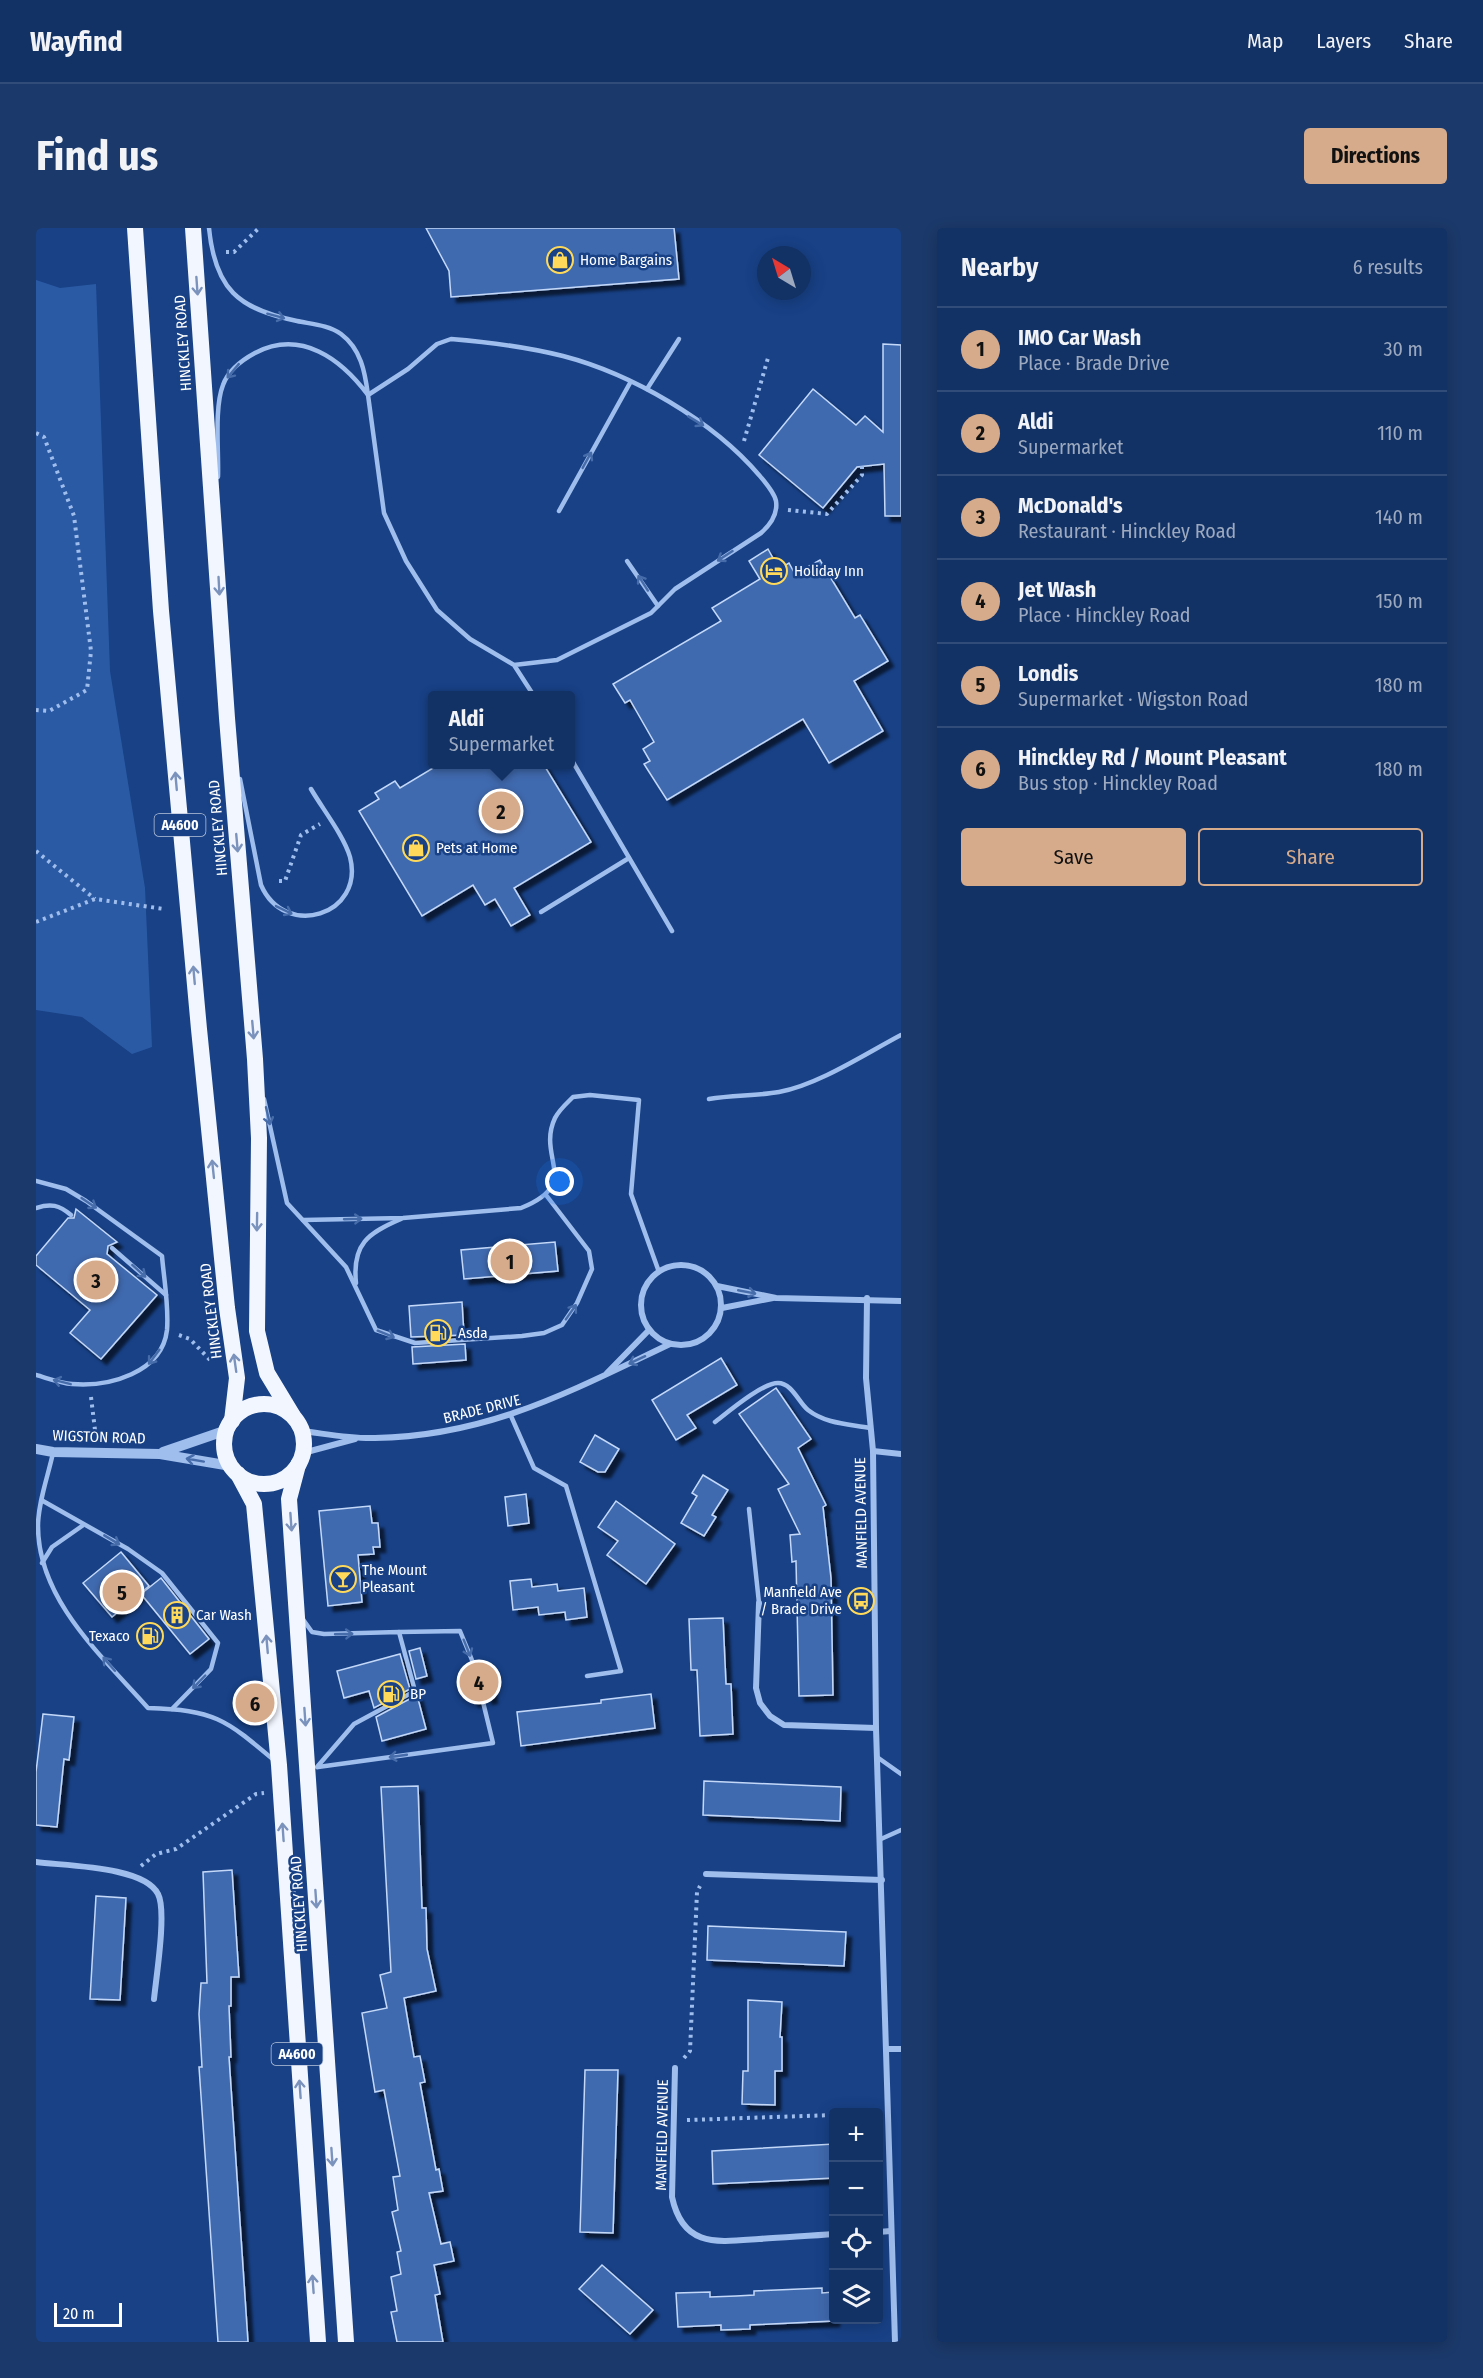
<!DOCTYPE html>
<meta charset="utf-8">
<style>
:root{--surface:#123164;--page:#1b396a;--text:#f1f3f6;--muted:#9ca9bf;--line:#314c78;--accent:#d6ab8b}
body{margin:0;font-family:"Fira Sans Condensed",sans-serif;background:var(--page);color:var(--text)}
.controls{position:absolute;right:18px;bottom:18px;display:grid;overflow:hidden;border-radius:6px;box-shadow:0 3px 15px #0003}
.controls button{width:54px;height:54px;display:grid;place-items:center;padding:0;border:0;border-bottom:2px solid var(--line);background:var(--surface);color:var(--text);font:30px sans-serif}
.compass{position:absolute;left:721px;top:18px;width:54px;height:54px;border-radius:50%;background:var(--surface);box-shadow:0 3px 15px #0003;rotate:322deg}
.scale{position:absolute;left:18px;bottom:15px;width:68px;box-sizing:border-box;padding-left:6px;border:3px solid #fff;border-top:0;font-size:16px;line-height:21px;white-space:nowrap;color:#fff;-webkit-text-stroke:4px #184186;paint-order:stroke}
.you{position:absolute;left:524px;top:954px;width:21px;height:21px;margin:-15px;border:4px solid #fff;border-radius:50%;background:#1a73e8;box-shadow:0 0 0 9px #1a73e833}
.badge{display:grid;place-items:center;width:39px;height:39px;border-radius:50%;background:var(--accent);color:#111;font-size:20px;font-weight:700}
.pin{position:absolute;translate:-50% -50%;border:3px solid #fff;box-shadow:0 2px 6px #0006}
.popup{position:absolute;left:392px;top:463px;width:147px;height:78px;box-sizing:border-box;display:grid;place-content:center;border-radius:6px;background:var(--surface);filter:drop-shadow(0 2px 4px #0005);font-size:20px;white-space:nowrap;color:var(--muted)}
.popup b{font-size:22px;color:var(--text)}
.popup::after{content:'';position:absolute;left:50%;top:100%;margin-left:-12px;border:12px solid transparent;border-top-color:var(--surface)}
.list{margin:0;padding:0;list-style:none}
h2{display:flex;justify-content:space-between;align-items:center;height:78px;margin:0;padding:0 24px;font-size:26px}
h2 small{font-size:20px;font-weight:400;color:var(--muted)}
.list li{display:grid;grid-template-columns:39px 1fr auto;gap:18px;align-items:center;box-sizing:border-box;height:84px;padding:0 24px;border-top:2px solid var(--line)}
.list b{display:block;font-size:22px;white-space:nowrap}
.list p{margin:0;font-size:20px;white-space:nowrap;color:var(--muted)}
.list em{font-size:20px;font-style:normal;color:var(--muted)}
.actions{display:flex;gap:12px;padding:18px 24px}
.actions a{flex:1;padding:14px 0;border:2px solid var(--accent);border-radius:6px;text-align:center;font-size:21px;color:var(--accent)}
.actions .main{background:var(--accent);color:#111}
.icon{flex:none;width:33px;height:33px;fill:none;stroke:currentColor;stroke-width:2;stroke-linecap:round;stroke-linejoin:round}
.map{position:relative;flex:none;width:865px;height:2114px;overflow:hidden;border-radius:6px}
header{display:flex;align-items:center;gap:36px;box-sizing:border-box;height:84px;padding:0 30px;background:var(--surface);border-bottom:2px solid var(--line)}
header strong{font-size:28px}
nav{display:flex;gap:33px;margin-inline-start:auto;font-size:21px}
.intro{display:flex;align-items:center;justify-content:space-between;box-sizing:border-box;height:144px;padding:0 36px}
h1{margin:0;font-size:42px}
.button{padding:15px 27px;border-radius:6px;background:var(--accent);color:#111;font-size:21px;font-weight:700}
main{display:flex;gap:36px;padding:0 36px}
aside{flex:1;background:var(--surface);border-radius:6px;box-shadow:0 3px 15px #0003}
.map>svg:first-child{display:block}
.green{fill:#2b5aa4}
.building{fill:#416baf;stroke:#c4d9f9;stroke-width:1.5;filter:url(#shadow)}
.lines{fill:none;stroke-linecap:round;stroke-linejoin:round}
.path{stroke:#9fbded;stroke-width:4;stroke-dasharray:3 4.5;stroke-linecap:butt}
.service{stroke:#9fbded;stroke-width:4.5}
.minor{stroke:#9fbded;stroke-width:6}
.tertiary{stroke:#9fbded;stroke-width:10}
.trunk{stroke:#f2f6ff;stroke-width:16}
.oneway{stroke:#7a92bc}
.oneway2{stroke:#476caa}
.labels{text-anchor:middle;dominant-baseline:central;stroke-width:5;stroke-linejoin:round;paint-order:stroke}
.shield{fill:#184186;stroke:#bac6db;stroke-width:1.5}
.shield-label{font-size:14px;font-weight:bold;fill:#fff}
.poi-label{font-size:15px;fill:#fff;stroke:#184186;text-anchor:start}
.street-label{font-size:15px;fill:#fff;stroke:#184186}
</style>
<header>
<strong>Wayfind</strong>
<nav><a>Map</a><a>Layers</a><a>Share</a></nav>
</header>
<div class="intro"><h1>Find us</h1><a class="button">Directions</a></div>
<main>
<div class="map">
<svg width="865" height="2114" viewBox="0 0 865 2114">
<defs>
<filter id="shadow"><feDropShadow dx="5.5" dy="5.5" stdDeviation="1.5" flood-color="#0009"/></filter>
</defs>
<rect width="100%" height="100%" fill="#184186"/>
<!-- green -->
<path class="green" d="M0,52L24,60L60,56L74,443L109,660L116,819L96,826L46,789L0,782Z"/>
<!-- building -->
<g class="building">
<path d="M390,0H638L643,51L415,69L413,43Z"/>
<path d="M847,116L865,117V288H849L848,236L821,239L787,280L723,227L777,161L820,197L829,188L847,204Z"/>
<path d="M732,321L743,341L753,335L759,346L784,332L819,390L824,387L852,433L818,453L847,503L793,535L767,491L631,572L608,536L614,533L607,521L618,514L594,472L589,475L577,456L685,393L676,380L724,351L713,333Z"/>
<path d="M402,537H508L555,614L478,660L494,687L475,698L459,671L449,677L437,657L386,688L323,583L343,571L339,565L359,553L364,560Z"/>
<path d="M40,981L81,1014L72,1018L71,1026L121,1067L65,1131L34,1105L54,1082L0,1037V1028L32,990H38Z"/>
<path d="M519,1014L522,1043L428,1051L425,1022Z"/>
<path d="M426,1074L428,1107L375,1109L373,1078Z"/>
<path d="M429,1116L430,1132L377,1136L376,1119Z"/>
<path d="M685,1130L701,1157L651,1187L660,1200L640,1212L616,1172Z"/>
<path d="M740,1160L775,1211L762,1220L790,1277L787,1279L795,1350L797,1467L763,1468L760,1333L756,1334L754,1307L764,1306L742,1261L753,1256L703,1186Z"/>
<path d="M559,1207L583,1221L569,1244H562L544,1234Z"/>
<path d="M667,1247L692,1262L676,1287L680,1289L668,1308L645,1295L661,1268L656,1265Z"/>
<path d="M490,1266L493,1295L472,1298L469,1269Z"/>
<path d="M580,1273L639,1316L610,1356L571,1327L582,1313L562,1299Z"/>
<path d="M334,1278L336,1295H342L344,1319H337L338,1326L322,1327L326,1374L292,1378L283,1283Z"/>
<path d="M85,1324L113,1358L76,1389L47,1355Z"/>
<path d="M125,1350L173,1411L154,1426L105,1366Z"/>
<path d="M495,1351L496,1359L521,1356L522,1363L548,1360L551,1389L530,1392L529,1384L503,1387L502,1379L477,1382L474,1353Z"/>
<path d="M687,1390L690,1456H695L697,1506L664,1508L661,1442H655L653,1391Z"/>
<path d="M384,1420L391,1448L380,1451L373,1423Z"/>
<path d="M364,1426L374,1461L338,1480L333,1463L308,1470L301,1443Z"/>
<path d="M450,1434L456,1470L451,1471L442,1436Z"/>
<path d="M434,1438L442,1472L437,1473L430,1439Z"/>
<path d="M615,1466L619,1500L485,1518L481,1484L565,1475V1472Z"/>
<path d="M381,1467L390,1501L346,1513L340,1489Z"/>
<path d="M7,1486L38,1489L33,1532L28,1531L21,1599L0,1597V1544Z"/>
<path d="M668,1553L805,1559L804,1593L667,1587Z"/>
<path d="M382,1558L386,1680H390L391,1721L400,1763L368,1770L378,1829L384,1828L389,1854L384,1855L400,1942L403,1941L407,1963L393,1965L405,2016L414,2014L418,2033L398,2037L404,2066L399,2067L407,2114H361L355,2084L361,2083L355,2049L365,2046L361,2024L365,2023L356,1984L362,1982L357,1949L364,1948L348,1862L339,1864L326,1785L351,1780L344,1747L355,1744L345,1559Z"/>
<path d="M196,1642L203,1749H195V1778H193L195,1829H193L212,2114H182L163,1839H166L163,1786L165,1755H171L167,1644Z"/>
<path d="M60,1668L90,1670L84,1772L54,1771Z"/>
<path d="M672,1698L810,1704L808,1738L671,1732Z"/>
<path d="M712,1772L746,1774L744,1809H746V1843H739V1877L706,1876L707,1843H712Z"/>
<path d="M549,1842H582L577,2005L544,2004Z"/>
<path d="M798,1916V1950L677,1956L676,1923Z"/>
<path d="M566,2037L617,2082L594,2106L543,2061Z"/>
<path d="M786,2060V2065L798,2064V2093L714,2097V2101L685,2102V2097L642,2099L640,2065L674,2064V2069L700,2068L718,2067V2063Z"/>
</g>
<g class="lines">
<!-- path -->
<g class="path">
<path d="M190,24H198L223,0"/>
<path d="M0,205L8,209L38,288L55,423L51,462L13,483L0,482"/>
<path d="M708,213L732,130"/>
<path d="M752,282L791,286L826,247V238"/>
<path d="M0,623L59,671"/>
<path d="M243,653H249L265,607L284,596"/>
<path d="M0,694L59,671L128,681"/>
<path d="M143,1107L154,1111L174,1132"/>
<path d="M55,1169L59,1202"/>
<path d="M105,1638L120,1626L140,1621L220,1566L228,1565"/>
<path d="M648,1830L654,1823L661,1664L664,1658"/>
<path d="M651,1892L798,1887"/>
</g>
<!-- service -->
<g class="service">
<path d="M173,0C179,61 202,81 261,93C275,96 293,97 305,106C325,121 329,144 332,167C305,131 265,101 219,125C206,132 192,143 187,157C178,180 183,224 182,249"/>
<path d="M611,161L643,111"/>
<path d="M523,283L594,155"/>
<path d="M591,333L622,378"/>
<path d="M478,437L521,432L615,385L639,361L725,305C734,297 742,286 740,273C738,264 729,254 723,247C677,193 596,146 527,128C491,119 452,114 415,111L401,116L372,141L332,167L348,285L370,333L401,382L434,411L478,437L498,468"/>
<path d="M534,529L636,703"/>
<path d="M204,551L225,657C249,712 329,687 314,629C308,608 286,580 275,561"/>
<path d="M505,684L593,630"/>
<path d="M228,871L251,975L310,1039L340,1102L379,1115L486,1108L508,1105L526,1097L541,1075L556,1041L553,1023L510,967"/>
<path d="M673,871C696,867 720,868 743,864C782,857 829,826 865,807"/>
<path d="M0,953L30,961L50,973L126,1028C128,1052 133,1078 131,1102C126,1145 73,1159 36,1156C24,1155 11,1150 0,1147"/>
<path d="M0,980C15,975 23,977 35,987"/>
<path d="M267,992L367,990L485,980C547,955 500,930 519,890C523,882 531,875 537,869L554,867L603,872L595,966L623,1044"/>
<path d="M76,1020L130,1067"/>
<path d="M320,1055C316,1016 332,1005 365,991"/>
<path d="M475,1188L498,1240L530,1258L585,1443L551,1448"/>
<path d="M679,1194C692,1184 726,1155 742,1155C756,1155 763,1175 772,1182C790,1196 813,1196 834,1200"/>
<path d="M17,1225C12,1248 2,1275 2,1298C2,1372 66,1428 112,1480C179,1482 189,1491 239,1533"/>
<path d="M7,1273L92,1321L126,1345L182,1415L175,1441L136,1481"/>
<path d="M713,1281L723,1375"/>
<path d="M6,1335L16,1319L46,1298"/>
<path d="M266,1390L276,1404L288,1406L363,1404L379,1463L318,1496L281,1539"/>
<path d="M841,1529L865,1546"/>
<path d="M282,1539L457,1515L438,1437L424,1403L363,1404"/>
<path d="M845,1611L865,1602"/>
</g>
<!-- minor -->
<g class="minor">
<circle cx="645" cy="1077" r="40"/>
<path d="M681,1058L740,1070L865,1073"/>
<path d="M831,1070L830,1150L837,1223L840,1500L859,2114"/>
<path d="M686,1080L737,1070"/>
<path d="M571,1145L613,1102"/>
<path d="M266,1203C291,1206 315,1211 339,1210C453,1208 535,1163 634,1116"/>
<path d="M837,1223L865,1226"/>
<path d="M267,1225L319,1211"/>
<path d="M723,1375L720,1460L724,1475L734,1488L748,1497L840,1500"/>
<path d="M0,1634C29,1638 108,1638 122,1666C131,1683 120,1750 118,1771"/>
<path d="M670,1646L846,1652"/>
<path d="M851,1821H865"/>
<path d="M639,1840L636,1969C647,2020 681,2014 723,2011C748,2009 773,2008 798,2006"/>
<path d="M842,2004L855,2003"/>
</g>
<!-- tertiary -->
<g class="tertiary">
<path d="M0,1221L17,1224L124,1226L195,1238"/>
<path d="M127,1224L191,1202"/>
</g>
<!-- trunk -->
<g class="trunk">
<path d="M99,0L125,383L163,801L191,1080L201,1150L196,1193"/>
<path d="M157,0L191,490L219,831L223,910L221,1103L231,1145L257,1188"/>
<circle cx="228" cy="1216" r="40"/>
<path d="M262,1237L253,1271L310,2114"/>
<path d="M202,1246L218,1276L243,1537L282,2114"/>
</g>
</g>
<!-- one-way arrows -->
<defs><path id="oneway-shaft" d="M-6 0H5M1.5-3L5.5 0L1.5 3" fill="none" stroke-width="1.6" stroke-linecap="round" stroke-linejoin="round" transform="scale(1.5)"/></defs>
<g class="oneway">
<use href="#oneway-shaft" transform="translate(161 58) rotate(86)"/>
<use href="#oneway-shaft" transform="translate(183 358) rotate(87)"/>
<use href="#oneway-shaft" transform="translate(140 553) rotate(-95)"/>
<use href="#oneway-shaft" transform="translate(201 615) rotate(85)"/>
<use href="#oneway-shaft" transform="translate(158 747) rotate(-95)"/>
<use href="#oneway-shaft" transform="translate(217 802) rotate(85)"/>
<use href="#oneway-shaft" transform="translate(177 941) rotate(-96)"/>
<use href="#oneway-shaft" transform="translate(221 994) rotate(91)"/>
<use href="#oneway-shaft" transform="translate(199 1135) rotate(-98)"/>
<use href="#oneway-shaft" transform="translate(255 1294) rotate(86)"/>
<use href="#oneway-shaft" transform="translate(231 1416) rotate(-95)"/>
<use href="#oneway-shaft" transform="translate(269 1489) rotate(86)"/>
<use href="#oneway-shaft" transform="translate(247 1604) rotate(-94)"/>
<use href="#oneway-shaft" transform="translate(280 1671) rotate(86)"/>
<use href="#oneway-shaft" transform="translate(264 1861) rotate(-94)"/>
<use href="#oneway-shaft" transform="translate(296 1929) rotate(86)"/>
<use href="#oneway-shaft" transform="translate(277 2056) rotate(-94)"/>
</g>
<g class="oneway2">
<use href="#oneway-shaft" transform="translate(240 88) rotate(15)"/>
<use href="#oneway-shaft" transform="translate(197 143) rotate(130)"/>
<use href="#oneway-shaft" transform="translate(660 193) rotate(31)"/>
<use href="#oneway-shaft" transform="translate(551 232) rotate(-61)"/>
<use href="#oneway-shaft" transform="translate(689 328) rotate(147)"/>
<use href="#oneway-shaft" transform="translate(607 355) rotate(-123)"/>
<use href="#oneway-shaft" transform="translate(248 682) rotate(26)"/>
<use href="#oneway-shaft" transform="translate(232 888) rotate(77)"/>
<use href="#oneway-shaft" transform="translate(53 975) rotate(34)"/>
<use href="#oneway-shaft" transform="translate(317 991) rotate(-2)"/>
<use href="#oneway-shaft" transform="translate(103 1043) rotate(42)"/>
<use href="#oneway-shaft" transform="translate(711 1064) rotate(11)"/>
<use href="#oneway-shaft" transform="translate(535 1084) rotate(-55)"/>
<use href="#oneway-shaft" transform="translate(350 1106) rotate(22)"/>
<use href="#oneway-shaft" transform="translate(118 1129) rotate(127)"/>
<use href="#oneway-shaft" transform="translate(601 1132) rotate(155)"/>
<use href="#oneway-shaft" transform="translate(26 1154) rotate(-166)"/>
<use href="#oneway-shaft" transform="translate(159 1232) rotate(-170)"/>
<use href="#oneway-shaft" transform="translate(76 1312) rotate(31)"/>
<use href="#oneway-shaft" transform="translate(308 1406) rotate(-2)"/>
<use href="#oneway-shaft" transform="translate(431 1420) rotate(68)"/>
<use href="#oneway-shaft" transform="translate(73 1436) rotate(-131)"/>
<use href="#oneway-shaft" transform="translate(163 1454) rotate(134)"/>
<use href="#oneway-shaft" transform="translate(362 1528) rotate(172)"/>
</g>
<!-- icons -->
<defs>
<symbol id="shop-ring" viewBox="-11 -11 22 22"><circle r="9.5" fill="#184186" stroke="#ffda5a" stroke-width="1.5"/><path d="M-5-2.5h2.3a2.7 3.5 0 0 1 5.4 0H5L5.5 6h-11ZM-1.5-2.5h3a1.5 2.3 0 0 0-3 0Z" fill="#ffda5a"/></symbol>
<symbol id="hotel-ring" viewBox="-11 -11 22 22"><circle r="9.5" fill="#184186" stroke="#ffda5a" stroke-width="1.5"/><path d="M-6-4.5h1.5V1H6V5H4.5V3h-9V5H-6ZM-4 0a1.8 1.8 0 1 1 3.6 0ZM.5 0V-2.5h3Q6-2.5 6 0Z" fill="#ffda5a"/></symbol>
<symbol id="fuel-ring" viewBox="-11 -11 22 22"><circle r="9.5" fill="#184186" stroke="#ffda5a" stroke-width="1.5"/><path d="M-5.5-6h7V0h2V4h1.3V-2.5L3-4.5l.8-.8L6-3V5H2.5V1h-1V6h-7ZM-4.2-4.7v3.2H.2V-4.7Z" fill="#ffda5a"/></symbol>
<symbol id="bar-ring" viewBox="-11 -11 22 22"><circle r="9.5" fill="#184186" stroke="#ffda5a" stroke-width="1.5"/><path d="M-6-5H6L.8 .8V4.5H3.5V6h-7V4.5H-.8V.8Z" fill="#ffda5a"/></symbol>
<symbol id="bus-ring" viewBox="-11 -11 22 22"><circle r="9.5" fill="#184186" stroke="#ffda5a" stroke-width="1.5"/><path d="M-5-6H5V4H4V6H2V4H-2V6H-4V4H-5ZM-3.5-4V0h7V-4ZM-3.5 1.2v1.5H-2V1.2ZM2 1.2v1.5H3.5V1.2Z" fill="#ffda5a"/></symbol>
<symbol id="building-ring" viewBox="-11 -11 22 22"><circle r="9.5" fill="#184186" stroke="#ffda5a" stroke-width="1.5"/><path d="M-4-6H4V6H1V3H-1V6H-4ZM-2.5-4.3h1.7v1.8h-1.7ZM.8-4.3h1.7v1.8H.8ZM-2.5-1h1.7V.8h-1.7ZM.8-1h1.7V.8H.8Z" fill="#ffda5a"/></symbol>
</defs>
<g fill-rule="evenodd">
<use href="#shop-ring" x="509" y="17" width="30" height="30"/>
<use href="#hotel-ring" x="723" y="328" width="30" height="30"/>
<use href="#shop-ring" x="365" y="605" width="30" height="30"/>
<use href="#fuel-ring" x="387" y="1090" width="30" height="30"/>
<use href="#bar-ring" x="292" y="1336" width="30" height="30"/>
<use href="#bus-ring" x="810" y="1358" width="30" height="30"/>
<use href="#building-ring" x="126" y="1372" width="30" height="30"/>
<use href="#fuel-ring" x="99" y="1393" width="30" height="30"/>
<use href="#fuel-ring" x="340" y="1451" width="30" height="30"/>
</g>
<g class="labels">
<!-- shield labels -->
<g class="shield">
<rect x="118.5" y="586" width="51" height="22" rx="4.5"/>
<rect x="235.5" y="1815" width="51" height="22" rx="4.5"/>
</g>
<g class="shield-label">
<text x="144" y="597">A4600</text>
<text x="261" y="1826">A4600</text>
</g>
<!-- poi labels -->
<g class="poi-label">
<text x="544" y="32">Home Bargains</text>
<text x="758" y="343">Holiday Inn</text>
<text x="400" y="620">Pets at Home</text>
<text x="422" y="1105">Asda</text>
<text x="326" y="1342">The Mount<tspan x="326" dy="17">Pleasant</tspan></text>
<text x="806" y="1364" text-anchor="end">Manfield Ave<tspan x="806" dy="17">/ Brade Drive</tspan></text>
<text x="160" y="1387">Car Wash</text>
<text x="94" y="1408" text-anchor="end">Texaco</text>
<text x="374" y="1466">BP</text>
</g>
<!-- street labels -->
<g class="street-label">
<text transform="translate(147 115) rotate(-94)">HINCKLEY ROAD</text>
<text transform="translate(182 600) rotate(-95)">HINCKLEY ROAD</text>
<text transform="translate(175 1083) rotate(-97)">HINCKLEY ROAD</text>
<text transform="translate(446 1181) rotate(-14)">BRADE DRIVE</text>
<text transform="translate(63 1209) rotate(2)">WIGSTON ROAD</text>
<text transform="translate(825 1285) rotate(-91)">MANFIELD AVENUE</text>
<text transform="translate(263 1676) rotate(-94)">HINCKLEY ROAD</text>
<text transform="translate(626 1907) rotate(-89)">MANFIELD AVENUE</text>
</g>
</g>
</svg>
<div class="controls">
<button>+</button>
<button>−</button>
<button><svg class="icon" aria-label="locate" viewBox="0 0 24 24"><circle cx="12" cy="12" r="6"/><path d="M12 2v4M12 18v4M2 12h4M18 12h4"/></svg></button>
<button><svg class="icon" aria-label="layers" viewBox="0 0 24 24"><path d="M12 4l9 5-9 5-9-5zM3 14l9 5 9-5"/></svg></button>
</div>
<svg class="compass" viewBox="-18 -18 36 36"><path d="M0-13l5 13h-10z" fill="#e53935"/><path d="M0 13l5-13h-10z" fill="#9ca9bf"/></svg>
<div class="scale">20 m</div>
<div class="you"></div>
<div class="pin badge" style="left:474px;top:1033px">1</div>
<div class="pin badge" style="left:465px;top:583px">2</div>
<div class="popup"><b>Aldi</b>Supermarket</div>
<div class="pin badge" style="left:60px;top:1052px">3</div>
<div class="pin badge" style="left:443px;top:1454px">4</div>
<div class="pin badge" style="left:86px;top:1364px">5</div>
<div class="pin badge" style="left:219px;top:1475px">6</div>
</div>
<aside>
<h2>Nearby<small>6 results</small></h2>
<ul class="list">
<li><span class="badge">1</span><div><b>IMO Car Wash</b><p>Place · Brade Drive</p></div><em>30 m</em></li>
<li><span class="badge">2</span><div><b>Aldi</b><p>Supermarket</p></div><em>110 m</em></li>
<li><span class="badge">3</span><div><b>McDonald's</b><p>Restaurant · Hinckley Road</p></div><em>140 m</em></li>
<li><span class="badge">4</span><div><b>Jet Wash</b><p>Place · Hinckley Road</p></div><em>150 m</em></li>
<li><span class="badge">5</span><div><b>Londis</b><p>Supermarket · Wigston Road</p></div><em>180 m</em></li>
<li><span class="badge">6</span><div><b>Hinckley Rd / Mount Pleasant</b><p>Bus stop · Hinckley Road</p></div><em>180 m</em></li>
</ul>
<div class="actions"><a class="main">Save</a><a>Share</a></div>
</aside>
</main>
